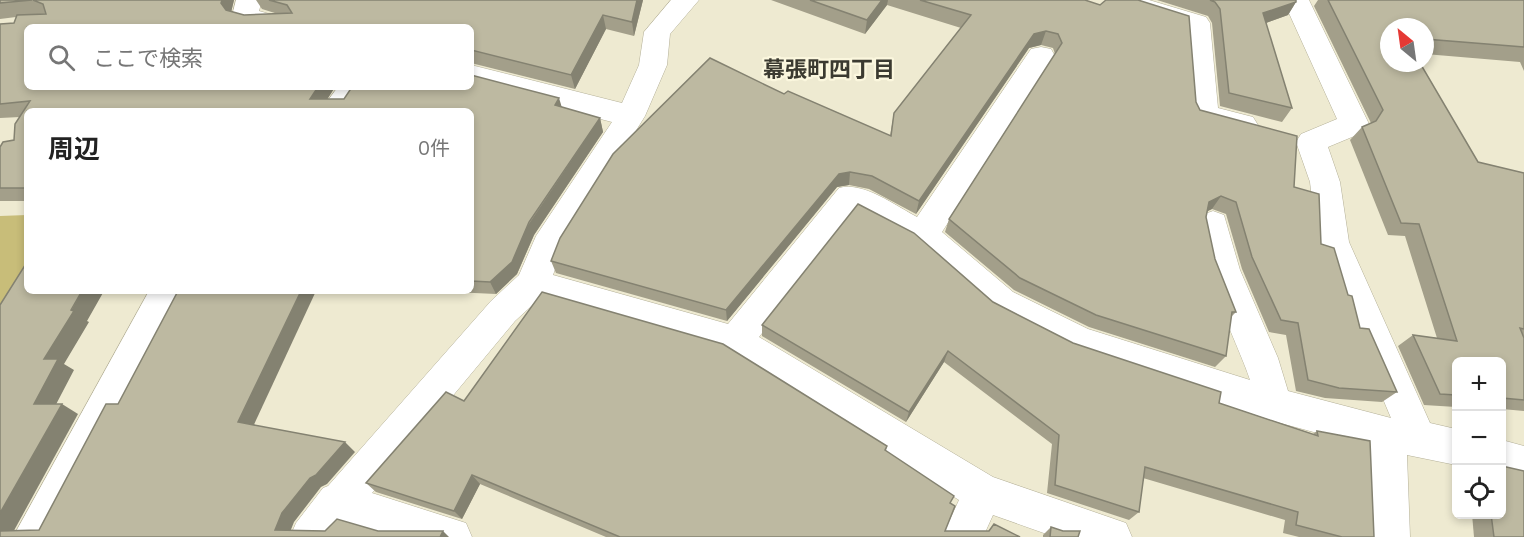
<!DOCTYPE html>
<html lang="ja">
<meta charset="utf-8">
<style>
:root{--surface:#fff;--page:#f6f6f6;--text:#222;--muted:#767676;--line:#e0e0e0}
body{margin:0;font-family:"Nunito Sans","Noto Sans JP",sans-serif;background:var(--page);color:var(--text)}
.controls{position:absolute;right:18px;bottom:18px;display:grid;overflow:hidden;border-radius:9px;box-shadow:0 3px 9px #0003}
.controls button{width:54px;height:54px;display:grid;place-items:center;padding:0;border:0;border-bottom:2px solid var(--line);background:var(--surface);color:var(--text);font:30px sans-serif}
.compass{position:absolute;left:1380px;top:18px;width:54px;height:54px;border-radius:50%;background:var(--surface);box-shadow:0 3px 9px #0003;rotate:331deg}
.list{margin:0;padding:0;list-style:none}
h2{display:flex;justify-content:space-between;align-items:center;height:78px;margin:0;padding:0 24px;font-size:26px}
h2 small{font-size:20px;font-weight:400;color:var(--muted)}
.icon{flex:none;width:33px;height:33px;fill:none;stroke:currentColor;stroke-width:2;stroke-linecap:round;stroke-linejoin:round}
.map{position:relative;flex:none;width:1524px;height:537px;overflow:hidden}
.search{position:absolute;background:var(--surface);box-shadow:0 3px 9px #0003;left:24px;top:24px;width:450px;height:66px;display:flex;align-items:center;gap:15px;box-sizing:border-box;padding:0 21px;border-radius:9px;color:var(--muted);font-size:22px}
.panel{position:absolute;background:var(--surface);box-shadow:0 3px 9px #0003;left:24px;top:108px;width:450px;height:186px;border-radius:9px}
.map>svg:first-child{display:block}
.green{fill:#c8bd79}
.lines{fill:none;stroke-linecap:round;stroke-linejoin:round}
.minor-casing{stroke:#b4b098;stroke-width:1}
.minor{fill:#fff;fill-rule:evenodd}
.wall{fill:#a39f8a}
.shaded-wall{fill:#848271}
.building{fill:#bdb9a1;stroke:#848271;stroke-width:1.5}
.labels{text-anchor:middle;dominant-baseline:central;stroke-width:4.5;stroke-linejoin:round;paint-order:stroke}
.neighbourhood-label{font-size:22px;font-weight:bold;fill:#3b3a30;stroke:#fbf7de}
</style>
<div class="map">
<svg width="1524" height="537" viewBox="0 0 1524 537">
<rect width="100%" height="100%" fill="#eeead1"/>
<!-- green -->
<path class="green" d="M27,215V286L0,331V216Z"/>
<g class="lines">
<defs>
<g id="minor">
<path d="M236,0H262L259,11L294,21L298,27H253L236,22L232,16Z"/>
<path d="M671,0H699L670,34L667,65L645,116L562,249L553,275L728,324L839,188C863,181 896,206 917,217L1031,49L1041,47L1051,49L1055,56L942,232L1013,292L1088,329L1250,380C1239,345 1187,244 1202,215L1213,211L1224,215L1240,270L1278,358L1288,391L1391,418L1317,242L1310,182L1296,142L1301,134L1337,119L1283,0H1309L1369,124L1364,132L1328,147L1340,182L1349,242L1430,423L1456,429V465L1407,455L1410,537H1370L1369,447L1273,421L1067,352L989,312L912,244L855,214L759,337L993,477L1126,523L1132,537H1055L993,515L983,537H942L959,500L725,353L539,299L515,321L372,493L466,523L472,537H388L347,524L336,537H290L296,523L323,488L328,486L491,301L519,275L536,236L612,122L471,85V65L622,103L639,65L644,32Z"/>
<path d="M1106,0H1149L1206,17L1210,23L1218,108L1253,117L1258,125L1253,133L1243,136L1194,122L1190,115L1184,28L1110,6Z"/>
<path d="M338,87H368L350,111H320Z"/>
<path d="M149,291H183L55,537H13Z"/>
<path d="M1502,440L1524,446V482L1502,476Z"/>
</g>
</defs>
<!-- minor casing -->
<use href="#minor" class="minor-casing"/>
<!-- minor -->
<use href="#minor" class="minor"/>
</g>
<!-- wall -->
<g class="wall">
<path d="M0,0H234L231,12L244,15L278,14L262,9L256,0H643L634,36L606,29L575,89L471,63V27L27,87H335L327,99L562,107L600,118L603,132L534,235L517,274L496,294L431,291H471V111H27V201H0V147L14,140L20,117L0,118V24L14,23L16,17L0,19Z"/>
<path d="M771,0H1085L1196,102L1200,110L1294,187L1321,244L1348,295L1360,328L1397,392L1382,402L1325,398L1296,391L1286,335L1269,332L1242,269L1226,214L1212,209L1207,211L1206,217L1215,259L1236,312L1231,317L1226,356L1215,367L1089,327L1014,290L945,232L949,219L1055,54L1053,48L1041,45L1029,48L916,214L869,189L849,185L837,187L727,321L556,273L551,261L784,94L890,136L894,113L961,28L887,5L865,34Z"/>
<path d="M1157,0H1296V2L1288,15L1266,23L1292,108L1282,122L1220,106L1212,23L1208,16Z"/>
<path d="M1318,0H1524V71L1520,62L1425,54V27H1389L1478,162L1524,173V411L1502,409V362H1456V407L1424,405L1398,346L1413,335L1437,338L1405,236L1388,235L1350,140L1362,127L1371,123L1314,6Z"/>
<path d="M993,302L1073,343L1219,403L1313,434L1317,431L1374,537H1299L1283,533L1285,520L1143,478L1139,512L1129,520L1047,493L1052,444L944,362L906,422L762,336V325Z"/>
<path d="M464,401L887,446L886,451L950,503L945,531L1020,537H606L480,484L462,519L376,492L366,483Z"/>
<path d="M1472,514H1502L1524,537H1474Z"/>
<path d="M1051,527L1078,537H1043V535Z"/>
</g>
<!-- shaded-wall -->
<g class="shaded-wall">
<path d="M222,0H234L230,17L221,3Z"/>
<path d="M637,0H643L634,36L632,22Z"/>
<path d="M882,0H888L887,5L865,34L867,20Z"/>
<path d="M1296,2L1288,15L1255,27L1263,13Z"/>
<path d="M603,15L606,29L575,89L571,75Z"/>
<path d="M1046,31L1041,45L1029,48L916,214L919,201L1034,34Z"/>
<path d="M318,87H335L320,111L310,99Z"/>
<path d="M559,98L563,111L555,105Z"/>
<path d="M600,118L603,132L534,235L517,274L496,294L490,282Z"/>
<path d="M850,172L849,185L837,187L727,321L726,310L839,174Z"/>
<path d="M1221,196L1212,209L1200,215L1209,202Z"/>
<path d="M82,291H104L87,321L89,322L64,364L74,370L51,414L34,404L44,359Z"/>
<path d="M301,291H316L251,431L238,422Z"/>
<path d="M948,351L944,362L906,422L909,412Z"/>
<path d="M62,404L78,414L11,536L0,534V513Z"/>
<path d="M345,442L355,452L327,484L321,487L294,522L288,537L275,530L282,513L310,478Z"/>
<path d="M472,475L480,484L462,519L454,511Z"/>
<path d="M443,531L449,537H440Z"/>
</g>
<!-- building -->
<g class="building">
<path d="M0,0H32L0,3Z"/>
<path d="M33,0H222L221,3L226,10L244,15L292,13L287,5L269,0H637L632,22L603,15L571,75L471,50V27H27V87H318L310,99H344L352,87H471V75L559,98L555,105L600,118L529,222L512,262L490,282L471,281V111H27V188H0V147L3,142L14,140L15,124L30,101L0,104V24L14,23L17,15L46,14L43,4Z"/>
<path d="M810,0H882L867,20Z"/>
<path d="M920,0H1085L1100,5L1106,0H1138L1189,16L1196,102L1200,110L1297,136L1294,187L1319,194L1321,244L1334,248L1348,295L1352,296L1360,328L1369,329L1397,392L1339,388L1308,380L1298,323L1281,320L1252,257L1236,202L1221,196L1209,202L1206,217L1215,259L1236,312H1232L1226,356L1096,315L1020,278L949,219L1062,43L1058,34L1046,31L1034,34L919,201L872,176L850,172L839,174L726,310L551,261L560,238L613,154L710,58L784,94L788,91L891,136L894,113L971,15Z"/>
<path d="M1210,0H1296V2L1263,13L1292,108L1229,93L1220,9L1215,2Z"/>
<path d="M1328,0H1524V47L1425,39V27H1389V63H1420L1478,162L1524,173V329L1520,328L1524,338V400L1502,398V362H1456V395L1440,394L1413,335L1457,341L1419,224L1401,223L1362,127L1376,121L1383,110Z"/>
<path d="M858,204L914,233L993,302L1073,343L1221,392L1219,403L1318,436L1317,431L1370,441L1374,537H1342L1296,525L1298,512L1145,467L1139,512L1055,485L1059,435L948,351L909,412L762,325Z"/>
<path d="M27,262V291H82L71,310L74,311L44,359H58L34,404H62L0,513V305Z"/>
<path d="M178,291H301L238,422L345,442L316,475L310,478L282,513L275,530L325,531L337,519L378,531H443L440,537H0V531L39,530L106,404H118Z"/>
<path d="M542,292L723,344L887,446L885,450L954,496L950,503L955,506L945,531H989L994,524L1020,537H620L472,475L454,511L366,483L446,392L464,401Z"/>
<path d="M1502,466L1524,471V537H1494L1491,514H1502Z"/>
<path d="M1051,527L1063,531H1080L1078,537H1050Z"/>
</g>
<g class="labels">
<!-- neighbourhood labels -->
<g class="neighbourhood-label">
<text x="829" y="70">幕張町四丁目</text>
</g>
</g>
</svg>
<div class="controls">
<button>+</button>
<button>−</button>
<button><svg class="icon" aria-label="locate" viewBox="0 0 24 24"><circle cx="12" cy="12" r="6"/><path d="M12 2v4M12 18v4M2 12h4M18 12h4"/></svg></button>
</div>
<svg class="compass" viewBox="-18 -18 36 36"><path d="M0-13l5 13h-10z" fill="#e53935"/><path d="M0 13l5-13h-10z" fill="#767676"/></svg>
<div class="search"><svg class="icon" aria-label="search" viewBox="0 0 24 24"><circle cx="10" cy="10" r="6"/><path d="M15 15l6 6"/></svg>ここで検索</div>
<section class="panel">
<h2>周辺<small>0件</small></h2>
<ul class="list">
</ul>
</section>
</div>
